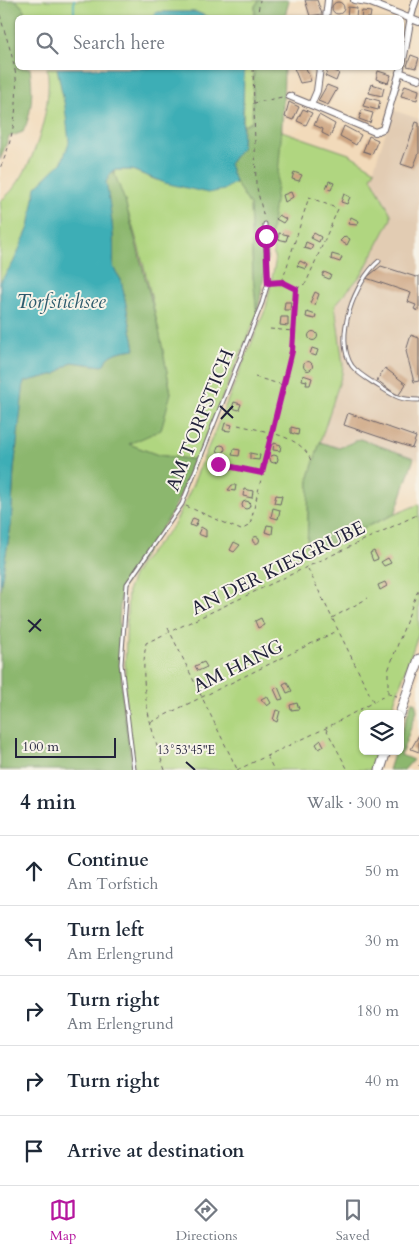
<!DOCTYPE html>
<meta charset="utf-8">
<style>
:root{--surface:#fff;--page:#f2f2f3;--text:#1f2937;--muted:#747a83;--line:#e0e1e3;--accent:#b5179e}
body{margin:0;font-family:Cardo,serif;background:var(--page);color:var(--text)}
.controls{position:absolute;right:15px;bottom:15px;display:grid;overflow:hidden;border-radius:8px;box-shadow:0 1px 4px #0004}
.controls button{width:45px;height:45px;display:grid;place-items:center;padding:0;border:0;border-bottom:1px solid var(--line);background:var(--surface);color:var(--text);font:25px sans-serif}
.scale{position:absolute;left:15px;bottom:12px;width:101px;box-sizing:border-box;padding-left:5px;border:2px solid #22223b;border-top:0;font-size:14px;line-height:18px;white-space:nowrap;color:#22223b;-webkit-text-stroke:4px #f7f3e8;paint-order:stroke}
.stop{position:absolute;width:15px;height:15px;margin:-11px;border:4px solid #b5179e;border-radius:50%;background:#fff}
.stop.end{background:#b5179e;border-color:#fff;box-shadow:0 1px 5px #0008}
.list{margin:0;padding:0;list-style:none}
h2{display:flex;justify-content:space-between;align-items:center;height:65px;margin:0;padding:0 20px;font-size:21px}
h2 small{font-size:16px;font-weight:400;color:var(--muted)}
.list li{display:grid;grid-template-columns:32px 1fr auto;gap:15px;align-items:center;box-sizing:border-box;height:70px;padding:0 20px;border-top:1px solid var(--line)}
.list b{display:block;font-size:19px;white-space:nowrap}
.list p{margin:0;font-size:16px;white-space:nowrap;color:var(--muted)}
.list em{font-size:16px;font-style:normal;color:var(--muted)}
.icon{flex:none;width:28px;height:28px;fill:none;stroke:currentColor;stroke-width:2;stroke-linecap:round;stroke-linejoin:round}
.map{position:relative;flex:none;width:419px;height:770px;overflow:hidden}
.search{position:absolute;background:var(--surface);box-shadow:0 1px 4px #0004;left:15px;right:15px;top:15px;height:55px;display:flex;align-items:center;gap:12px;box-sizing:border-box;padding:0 18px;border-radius:8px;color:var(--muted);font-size:19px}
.sheet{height:415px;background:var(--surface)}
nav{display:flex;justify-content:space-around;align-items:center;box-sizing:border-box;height:70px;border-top:1px solid var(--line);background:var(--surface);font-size:14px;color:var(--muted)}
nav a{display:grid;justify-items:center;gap:2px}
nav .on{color:var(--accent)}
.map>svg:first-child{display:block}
.built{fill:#e2ccb3}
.green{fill:#b0d680;stroke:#697c5e}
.forest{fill:#8cb76e;stroke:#576c54}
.water{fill:#3daeb6;stroke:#306878}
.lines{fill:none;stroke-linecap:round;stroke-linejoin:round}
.stream{stroke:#3daeb6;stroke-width:2}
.building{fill:#cea683}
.service-casing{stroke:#6b6267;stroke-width:5}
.minor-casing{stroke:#6b6267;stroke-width:8}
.secondary-casing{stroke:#6b6267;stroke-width:11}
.path{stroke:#6b6267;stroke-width:1;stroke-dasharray:4 4;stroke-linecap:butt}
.service{stroke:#fff;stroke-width:3}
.minor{stroke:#fff;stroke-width:6}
.secondary{stroke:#fff;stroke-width:9}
.route{stroke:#b5179e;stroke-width:6}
.ticks{fill:none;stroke:#22223b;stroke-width:2}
.labels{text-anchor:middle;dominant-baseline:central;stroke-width:4;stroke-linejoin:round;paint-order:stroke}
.street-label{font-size:19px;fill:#22223b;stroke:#f7f3e8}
.water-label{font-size:20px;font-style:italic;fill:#2d5a6c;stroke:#f7f3e8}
.ticks-label{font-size:12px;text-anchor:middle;fill:#22223b;stroke:#f7f3e8;stroke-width:4;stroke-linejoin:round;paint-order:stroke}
</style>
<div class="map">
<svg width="419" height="770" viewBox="0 0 419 770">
<rect width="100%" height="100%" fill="#f7f3e8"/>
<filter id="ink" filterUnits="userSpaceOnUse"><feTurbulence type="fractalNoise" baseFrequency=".02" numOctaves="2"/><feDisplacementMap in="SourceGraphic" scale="10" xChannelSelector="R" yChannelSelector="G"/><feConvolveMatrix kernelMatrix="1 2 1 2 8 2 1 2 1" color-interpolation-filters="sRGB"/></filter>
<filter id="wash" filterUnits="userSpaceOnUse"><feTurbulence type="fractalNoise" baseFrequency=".0096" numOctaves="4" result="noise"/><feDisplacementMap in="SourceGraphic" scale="20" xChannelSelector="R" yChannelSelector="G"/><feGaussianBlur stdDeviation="1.12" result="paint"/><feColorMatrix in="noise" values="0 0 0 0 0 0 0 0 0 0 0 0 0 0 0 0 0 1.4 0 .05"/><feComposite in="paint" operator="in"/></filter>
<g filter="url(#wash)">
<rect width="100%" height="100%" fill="#f2daba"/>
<!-- built -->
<path class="built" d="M393,110L419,119V460L360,439L339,448L320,442L342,374L343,365L335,305L362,274L390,214L371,177Z"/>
<!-- green -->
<g class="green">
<path d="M16,0H259L255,6V18L208,17L196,12H157L152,18L25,17L24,9Z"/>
<path d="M47,68H57L60,76L87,105L0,300V228L2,222L0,201C32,180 54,104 47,68Z"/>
<path d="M244,68H254L252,122L243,126Z"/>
<path d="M281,123L282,131L349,154L375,170L371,177L391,214V219L362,274L335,305L343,365L342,374L309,477L307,552L419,504V632L390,714H363V751H377L371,770H135L126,720L125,666L128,589L134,574L141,563L174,525L190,491L266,308L275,263L272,240L266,218Z"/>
<path d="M113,170H132L156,180L235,182L250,205L253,276L257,315L196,460L158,455L128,444L171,393C157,318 141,241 113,170Z"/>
</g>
<!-- forest -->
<g class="forest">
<path d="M0,0H16L24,9L25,17L18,18V68H30C33,89 33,112 23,132L9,137L0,160Z"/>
<path d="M259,0H289L285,17H255V6Z"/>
<path d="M254,68H284C283,150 273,234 257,315L253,276L250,205L235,182L229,164L242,147L243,126L252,122Z"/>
<path d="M113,170L125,201L159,330L171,393L161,430L129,444L158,455L196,460L173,511L121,589L119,623L123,708L133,770H0V588L11,526L14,469L24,382L56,374L72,362L103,366C109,352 121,351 135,349L121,280L113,267C115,238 111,211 105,182Z"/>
<path d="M360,439L414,458L395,514L307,553L309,477L320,442L339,448Z"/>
<path d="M412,702H415L417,711L401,755L413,760L404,770H389L395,751H400V736Z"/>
</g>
<!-- water -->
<g class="water">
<path d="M157,12H196L208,17H152Z"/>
<path d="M57,68H244L242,147L229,164L235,182L224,190L208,193L165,183L132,170H113L106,182C111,211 115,237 113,267L121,280L135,349C121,351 109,352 103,366L72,362L56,374L24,382L14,469L11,526L0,588V282L13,263L29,227L36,187L62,162L69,142L65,107Z"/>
</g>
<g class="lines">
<!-- stream -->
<path class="stream" d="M74,18V0"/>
</g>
<g id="blocks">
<!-- building -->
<g class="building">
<path d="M305,0H317L322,14L310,16Z"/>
<circle cx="338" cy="8" r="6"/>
<path d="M348,7L357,8L356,18H347Z"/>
<path d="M362,11L371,12L370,18H361Z"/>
<path d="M411,55L419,58L416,68L407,66Z"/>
<path d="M294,68H306L311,81L300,83Z"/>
<path d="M329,68L339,73L336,81L325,76Z"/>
<path d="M378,71L391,75L388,83L376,79Z"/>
<path d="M372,84L384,88L382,96L369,93Z"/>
<path d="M327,85L337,89L328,105L318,101Z"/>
<path d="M405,85L419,90L417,100L401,96Z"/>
<path d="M366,97L380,101L378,110L363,106Z"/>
<path d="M289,102L299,107L293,120L285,117Z"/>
<path d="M303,109L312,113L306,125L297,121Z"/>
<path d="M362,110L373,113L370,123L359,119Z"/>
<path d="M319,115L335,124L330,137L322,133L323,129L314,125Z"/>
<path d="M416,122L419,123V153L413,168L401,164Z"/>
<path d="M344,126L361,135L356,145L340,136Z"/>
<path d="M369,136L378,140L372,154L363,151Z"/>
<path d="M294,172L302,175L299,181L292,179Z"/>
<path d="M329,181L334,183L331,190L326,188Z"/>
<path d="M291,192L293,197L285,202L283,195Z"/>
<path d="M344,194L350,197L347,204L341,202Z"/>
<path d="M279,215L286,219L283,223L276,219Z"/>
<path d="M351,217L359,221L357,225L348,224Z"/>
<path d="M279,233L288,235L286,241L278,239Z"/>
<path d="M314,233L321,237L319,242L311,238Z"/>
<path d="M345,236L350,239L347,245L340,241Z"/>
<path d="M306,242L313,245L311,250L304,248Z"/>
<path d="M332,254L342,257L340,262L331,259Z"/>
<path d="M300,261L308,265L306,269L297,266Z"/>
<path d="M381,266L416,277L419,276V311L414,309L416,305L408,302L411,293L366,278Z"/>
<path d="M324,272L331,275L329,279L322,276Z"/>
<path d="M315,292L319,294L315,305L310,303Z"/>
<path d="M285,302H291L290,310H284Z"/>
<path d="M307,312L316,315L315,319L306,317Z"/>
<path d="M281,317H288V326L280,325Z"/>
<circle cx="313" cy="336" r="4.5"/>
<path d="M411,335L419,338V381L414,382L406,351Z"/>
<path d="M312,348L318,350L316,356L310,354Z"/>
<circle cx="308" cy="366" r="4.5"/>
<path d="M385,368L406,384L398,396L377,380Z"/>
<path d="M303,375L312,378L310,385H306L307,381L302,380Z"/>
<path d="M234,402L241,404L239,410L232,408Z"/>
<path d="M348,413L416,437L412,448L344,425Z"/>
<path d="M225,423L232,425L230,431L223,430Z"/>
<path d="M291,427L299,429L298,435L291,433Z"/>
<path d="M274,443L281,445L280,451L273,450Z"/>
<circle cx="221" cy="449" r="4"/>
<path d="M234,449L240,450L239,456L232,455Z"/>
<path d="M250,453L260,455L259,460L250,459Z"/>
<circle cx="274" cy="459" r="4"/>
<path d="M232,485H236L235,491L228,490Z"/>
<path d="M244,489L253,491L252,498L243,496Z"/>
<path d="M276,495L282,496L280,504L274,503Z"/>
<circle cx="246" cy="505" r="4"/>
<path d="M273,508L280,510L278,519L271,517Z"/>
<path d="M193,518L198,520L195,527L190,525Z"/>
<path d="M267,525L273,526L272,534L265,532Z"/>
<path d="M201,527L206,530V537L198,534Z"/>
<circle cx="256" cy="540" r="3.5"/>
<path d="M234,542L240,545L234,552L230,550Z"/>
<path d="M374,551L378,559L373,561L370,553Z"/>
<path d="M388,558L391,563L384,566L381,562Z"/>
<path d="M385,582L387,586L380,590L378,585Z"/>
<path d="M261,618L264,625L258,628L255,621Z"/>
<path d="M204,662L207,667L198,671L195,666Z"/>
<path d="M287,682L292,691L287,693L283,684Z"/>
<path d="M278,687L283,699L279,700L274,689Z"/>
<path d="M267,696L271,703L267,706L261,699Z"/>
<path d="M297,703L299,709L291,710L290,705Z"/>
<path d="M276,710L280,711L277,722L273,720Z"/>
<path d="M419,735V752L411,749Z"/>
<path d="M321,740L324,746L319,749L316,744Z"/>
</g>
</g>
</g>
<g filter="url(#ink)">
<use href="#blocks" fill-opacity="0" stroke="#6b6267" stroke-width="1"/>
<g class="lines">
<defs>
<g id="service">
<path d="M379,261C355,281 333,338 352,366C359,375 371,381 380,387C396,397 400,400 419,400"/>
<path d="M134,770L121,664L127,584L182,504L262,303L268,283L265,224"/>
</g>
<g id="minor">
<path d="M354,0L368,2L419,22"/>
<path d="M326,18L328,0"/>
<path d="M402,64C408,42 408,21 416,0"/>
<path d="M320,68L317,91L311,105L375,132L383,129L401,68"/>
<path d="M399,72L419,79"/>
<path d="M289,96L311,105"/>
</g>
<g id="secondary">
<path d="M400,714L419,659"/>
<path d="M380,770L386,751"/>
</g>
</defs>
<!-- service casing -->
<use href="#service" class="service-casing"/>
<!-- minor casing -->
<use href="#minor" class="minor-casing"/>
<!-- secondary casing -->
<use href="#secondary" class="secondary-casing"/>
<!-- path -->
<g class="path">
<path d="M0,15C5,35 14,57 16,78C18,107 13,142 0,168"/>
<path d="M257,18L260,0"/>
<path d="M253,68L256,184L264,218"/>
<path d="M254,103L282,97"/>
<path d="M274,283L282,282L296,289L306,283L338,209L309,197L282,282"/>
<path d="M270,329L293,331"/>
<path d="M255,377L283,385"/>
<path d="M238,425C261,431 303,435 311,461"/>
<path d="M218,464L261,473"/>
<path d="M186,506L241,530L250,525L292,351L296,289"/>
<path d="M308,569L373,701"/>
<path d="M332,618L368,598"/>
<path d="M168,628L237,769"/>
<path d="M388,693V671L419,587"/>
<path d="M151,722L337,631"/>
<path d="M326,729L348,770"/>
<path d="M267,756L274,770"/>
<path d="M419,766V765"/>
<path d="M165,770C150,728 139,688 146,643L419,514"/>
<path d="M237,770L326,728L388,694L397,696"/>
</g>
<!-- service -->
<use href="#service" class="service"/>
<!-- minor -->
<use href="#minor" class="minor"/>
<!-- secondary -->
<use href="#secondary" class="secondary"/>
</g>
</g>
<g class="lines" filter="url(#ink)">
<!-- route -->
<path class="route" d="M218,464L262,473L292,351L296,289L282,282L268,283L266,236"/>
</g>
<!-- ticks -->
<path class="ticks" d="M220,406L233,418M221,419L233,406M28,620L41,631M29,632L41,619M186,762L195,770"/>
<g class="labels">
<!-- street labels -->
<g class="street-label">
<text transform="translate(200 420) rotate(-68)">AM TORFSTICH</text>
<text transform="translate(278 568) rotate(-26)">AN DER KIESGRUBE</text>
<text transform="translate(238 666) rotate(-26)">AM HANG</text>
</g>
<!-- water labels -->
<g class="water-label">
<text x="61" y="301">Torfstichsee</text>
</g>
</g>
<g class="ticks-label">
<text x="186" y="754">13°53'45"E</text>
</g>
</svg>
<div class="controls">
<button><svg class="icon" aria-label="layers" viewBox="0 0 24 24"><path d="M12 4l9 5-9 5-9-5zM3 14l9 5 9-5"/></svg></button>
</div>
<div class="scale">100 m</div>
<div class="stop" style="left:266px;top:236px"></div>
<div class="stop end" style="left:218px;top:464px"></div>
<div class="search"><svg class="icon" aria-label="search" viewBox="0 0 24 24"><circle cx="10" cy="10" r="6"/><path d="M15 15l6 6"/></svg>Search here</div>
</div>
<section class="sheet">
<h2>4 min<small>Walk · 300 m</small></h2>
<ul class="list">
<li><svg class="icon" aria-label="ahead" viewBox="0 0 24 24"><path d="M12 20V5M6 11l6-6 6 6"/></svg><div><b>Continue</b><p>Am Torfstich</p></div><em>50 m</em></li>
<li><svg class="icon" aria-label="left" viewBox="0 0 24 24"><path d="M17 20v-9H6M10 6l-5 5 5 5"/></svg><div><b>Turn left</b><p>Am Erlengrund</p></div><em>30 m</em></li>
<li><svg class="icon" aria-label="right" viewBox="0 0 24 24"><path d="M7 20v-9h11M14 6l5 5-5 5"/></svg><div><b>Turn right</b><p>Am Erlengrund</p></div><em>180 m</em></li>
<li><svg class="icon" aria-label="right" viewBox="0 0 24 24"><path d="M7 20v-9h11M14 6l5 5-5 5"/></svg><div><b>Turn right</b></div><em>40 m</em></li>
<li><svg class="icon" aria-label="arrive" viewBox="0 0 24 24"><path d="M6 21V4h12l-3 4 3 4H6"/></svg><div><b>Arrive at destination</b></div></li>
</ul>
</section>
<nav>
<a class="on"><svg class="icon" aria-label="map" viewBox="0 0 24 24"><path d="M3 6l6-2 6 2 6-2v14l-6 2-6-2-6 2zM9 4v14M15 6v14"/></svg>Map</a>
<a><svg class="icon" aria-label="directions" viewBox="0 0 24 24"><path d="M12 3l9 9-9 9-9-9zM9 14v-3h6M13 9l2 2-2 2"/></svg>Directions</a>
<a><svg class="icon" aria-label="saved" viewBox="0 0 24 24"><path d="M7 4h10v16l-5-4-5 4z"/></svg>Saved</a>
</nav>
